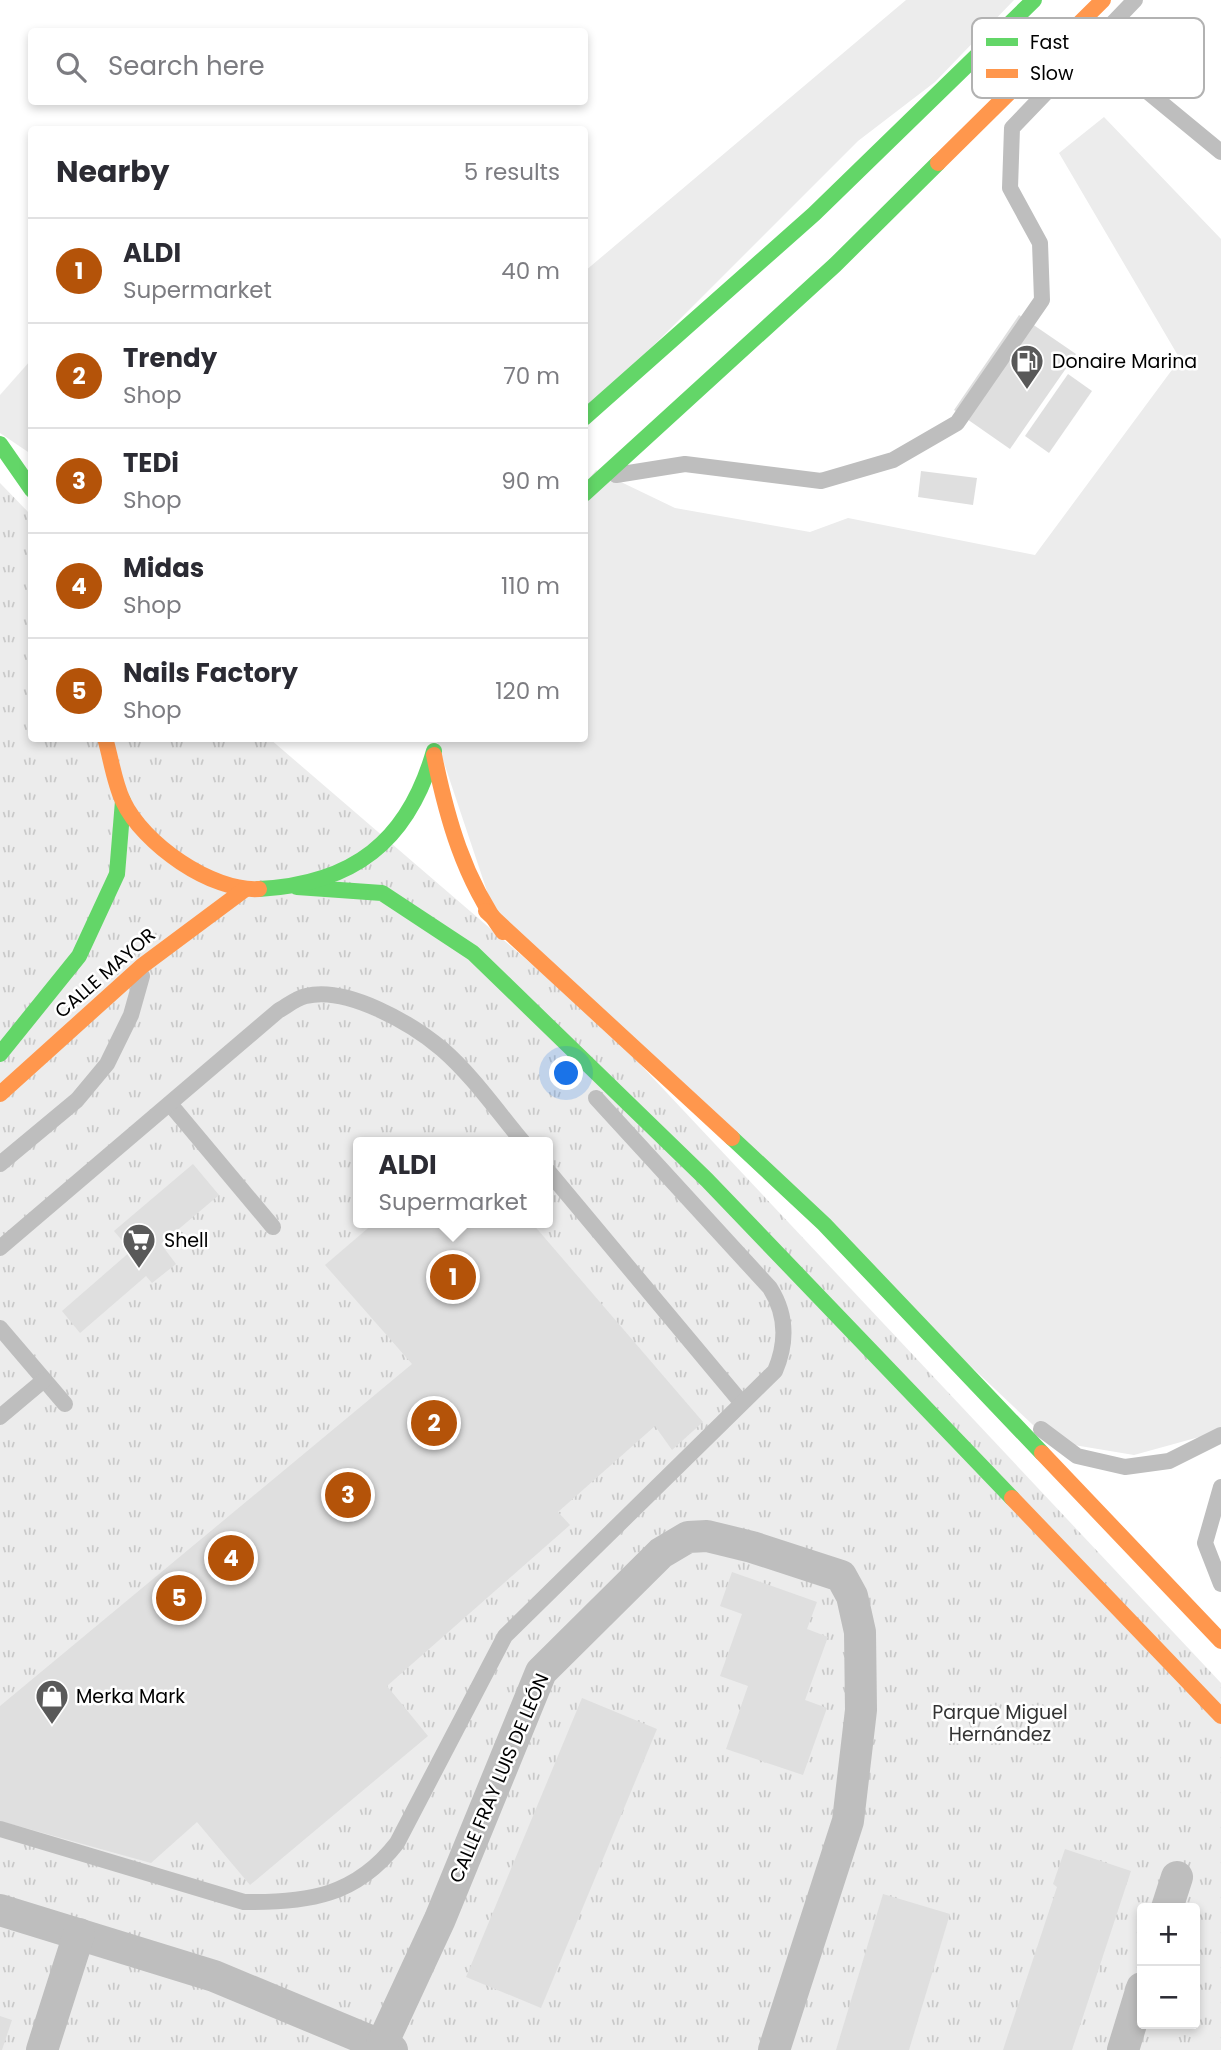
<!DOCTYPE html>
<meta charset="utf-8">
<style>
:root{--surface:#fff;--page:#f7f7f7;--text:#2b2b33;--muted:#7c7c81;--line:#e1e1e2;--accent:#b45309}
body{margin:0;font-family:Poppins,sans-serif;background:var(--page);color:var(--text)}
.controls{position:absolute;right:21px;bottom:21px;display:grid;overflow:hidden;border-radius:7px;box-shadow:0 4px 10px #0003}
.controls button{width:63px;height:63px;display:grid;place-items:center;padding:0;border:0;border-bottom:2px solid var(--line);background:var(--surface);color:var(--text);font:35px sans-serif}
.you{position:absolute;left:567px;top:1074px;width:24px;height:24px;margin:-18px;border:5px solid #fff;border-radius:50%;background:#1a73e8;box-shadow:0 0 0 10px #1a73e833}
.badge{display:grid;place-items:center;width:46px;height:46px;border-radius:50%;background:var(--accent);color:#fff;font-size:23px;font-weight:700}
.pin{position:absolute;translate:-50% -50%;border:4px solid #fff;box-shadow:0 2px 7px #0006}
.popup{position:absolute;left:353px;top:1137px;width:200px;height:91px;box-sizing:border-box;display:grid;place-content:center;border-radius:7px;background:var(--surface);filter:drop-shadow(0 2px 5px #0005);font-size:23px;white-space:nowrap;color:var(--muted)}
.popup b{font-size:26px;color:var(--text)}
.popup::after{content:'';position:absolute;left:50%;top:100%;margin-left:-14px;border:14px solid transparent;border-top-color:var(--surface)}
.list{margin:0;padding:0;list-style:none}
h2{display:flex;justify-content:space-between;align-items:center;height:91px;margin:0;padding:0 28px;font-size:30px}
h2 small{font-size:23px;font-weight:400;color:var(--muted)}
.list li{display:grid;grid-template-columns:46px 1fr auto;gap:21px;align-items:center;box-sizing:border-box;height:105px;padding:0 28px;border-top:2px solid var(--line)}
.list b{display:block;font-size:26px;white-space:nowrap}
.list p{margin:0;font-size:23px;white-space:nowrap;color:var(--muted)}
.list em{font-size:23px;font-style:normal;color:var(--muted)}
.icon{flex:none;width:38px;height:38px;fill:none;stroke:currentColor;stroke-width:2;stroke-linecap:round;stroke-linejoin:round}
.map{position:relative;flex:none;width:1221px;height:2050px;overflow:hidden}
.search{position:absolute;background:var(--surface);box-shadow:0 4px 10px #0003;left:28px;top:28px;width:560px;height:77px;display:flex;align-items:center;gap:18px;box-sizing:border-box;padding:0 24px;border-radius:7px;color:var(--muted);font-size:26px}
.panel{position:absolute;background:var(--surface);box-shadow:0 4px 10px #0003;left:28px;top:126px;width:560px;height:616px;border-radius:7px}
.map>svg:first-child{display:block}
.grass{fill:#ececec}
.park{fill:url(#park-tufts);fill-rule:evenodd}
.building{fill:#dfdfdf}
.lines{fill:none;stroke-linecap:round;stroke-linejoin:round}
.lane{stroke:#bebebe;stroke-width:16}
.street{stroke:#bebebe;stroke-width:32}
.fast{stroke:#63d668;stroke-width:16}
.slow{stroke:#ff974d;stroke-width:16}
.labels{text-anchor:middle;dominant-baseline:central;stroke-width:5;stroke-linejoin:round;paint-order:stroke}
.poi-label{font-size:19px;fill:#000;stroke:#fff;text-anchor:start}
.street-label{font-size:19px;fill:#000;stroke:#fff}
.park-label{font-size:19px;fill:#333;stroke:#fff}
.key{fill:#fff;stroke:#b2b2b2;stroke-width:2}
.key-label{font-size:19px;fill:#000}
</style>
<div class="map">
<svg width="1221" height="2050" viewBox="0 0 1221 2050">
<defs>
<pattern id="park-tufts" width="24" height="20" patternUnits="userSpaceOnUse" patternTransform="scale(1.75)"><rect width="24" height="20" fill="#ececec"/><path d="M3 7l-1-3M5 7V3M7 7l1-3M15 17l-1-3M17 17v-4M19 17l1-3" fill="none" stroke="#c9c9c9"/></pattern>
</defs>
<rect width="100%" height="100%" fill="#fff"/>
<!-- grass -->
<g class="grass">
<path d="M906,0H1014L935,82L858,141L585,414V271Z"/>
<path d="M1104,117L1221,239V1431L1134,1455L1050,1441L496,918L436,739L584,738V485L596,470L675,508L810,532L848,518L1035,555L1180,359L1059,153Z"/>
<path d="M31,360V454L0,433V395Z"/>
</g>
<!-- park -->
<path class="park" d="M0,483L31,515L32,738L270,739L606,1028L1221,1683V2050H0ZM358,1142H548V1223H358ZM1142,1908H1195V2024H1142Z"/>
<!-- building -->
<g class="building">
<path d="M1019,315L1076,354L1010,449L954,410Z"/>
<path d="M1068,374L1092,391L1049,453L1025,436Z"/>
<path d="M921,471L977,478L973,505L918,497Z"/>
<path d="M193,1164L219,1195L161,1244L176,1264L152,1283L146,1276L80,1333L62,1311L131,1251L114,1231Z"/>
<path d="M374,1223H532L703,1422L672,1450L655,1426L558,1512L570,1525L387,1686L428,1736L250,1885L197,1822L151,1863L0,1821V1706L412,1364L325,1265Z"/>
<path d="M732,1572L817,1602L807,1629L828,1637L805,1700L827,1708L803,1775L726,1749L748,1686L720,1676L742,1614L720,1606Z"/>
<path d="M582,1698L657,1729L541,2008L466,1977Z"/>
<path d="M1065,1849L1131,1871L1072,2050H1003L1057,1887L1053,1884Z"/>
<path d="M883,1894L950,1914L909,2050H836Z"/>
<path d="M0,2016L12,2020L2,2050H0Z"/>
</g>
<g class="lines">
<!-- lane -->
<g class="lane">
<path d="M1091,45L1221,152"/>
<path d="M616,475L685,464L821,481L893,460L957,423L1042,300L1040,243L1010,188L1012,128L1135,0"/>
<path d="M170,1104L273,1227"/>
<path d="M0,1164L77,1100L107,1064L131,1015L142,976"/>
<path d="M548,1171L741,1402"/>
<path d="M0,1248L278,1011C287,1006 296,998 306,996C347,986 411,1023 442,1049C473,1076 497,1111 523,1142"/>
<path d="M0,1328L65,1404"/>
<path d="M0,1417L44,1380"/>
<path d="M1041,1429L1077,1456L1125,1467L1169,1461L1221,1435"/>
<path d="M1221,1487L1205,1543L1221,1584"/>
<path d="M0,1829L244,1902C308,1903 356,1896 397,1843L505,1636L775,1371C787,1343 787,1315 770,1288L596,1098"/>
</g>
<!-- street -->
<g class="street">
<path d="M1167,1908L1177,1877"/>
<path d="M0,1910L214,1976L392,2050"/>
<path d="M382,2044L440,1919L541,1672L661,1553L688,1537L707,1536L752,1547L841,1576L852,1596L860,1632L861,1710L848,1821L774,2050"/>
<path d="M42,2050L79,1934"/>
<path d="M1123,2050L1142,1988"/>
</g>
<!-- fast -->
<g class="fast">
<path d="M584,418L814,214L1034,0"/>
<path d="M0,444L32,490"/>
<path d="M584,494L835,265L938,163"/>
<path d="M297,887L382,893L473,953L707,1180L1012,1498"/>
<path d="M259,889C353,884 408,842 434,751"/>
<path d="M0,1054L79,956L117,874L123,801"/>
<path d="M732,1138L824,1224L1042,1453"/>
</g>
<!-- slow -->
<g class="slow">
<path d="M938,163L1103,0"/>
<path d="M105,738C111,758 114,782 123,801C143,844 212,892 259,889"/>
<path d="M434,755C447,819 464,879 503,932"/>
<path d="M486,911L732,1138"/>
<path d="M0,1094L142,966L244,890"/>
<path d="M1042,1453L1221,1641"/>
<path d="M1012,1498L1221,1716"/>
</g>
</g>
<!-- icons -->
<defs>
<symbol id="fuel-pin" viewBox="-11 -11 22 30"><path d="M0 17L-7.5 6A9.5 9.5 0 1 1 7.5 6Z" fill="#595959" stroke="#fff"/><path d="M-5.5-6h7V0h2V4h1.3V-2.5L3-4.5l.8-.8L6-3V5H2.5V1h-1V6h-7ZM-4.2-4.7v3.2H.2V-4.7Z" fill="#fff"/></symbol>
<symbol id="supermarket-pin" viewBox="-11 -11 22 30"><path d="M0 17L-7.5 6A9.5 9.5 0 1 1 7.5 6Z" fill="#595959" stroke="#fff"/><path d="M-6-5.5h2.5l.6 2H6L4.5 2H-2.5L-4.4-4H-6ZM-1.5 3.2a1.3 1.3 0 1 0 .1 0ZM3 3.2a1.3 1.3 0 1 0 .1 0Z" fill="#fff"/></symbol>
<symbol id="shop-pin" viewBox="-11 -11 22 30"><path d="M0 17L-7.5 6A9.5 9.5 0 1 1 7.5 6Z" fill="#595959" stroke="#fff"/><path d="M-5-2.5h2.3a2.7 3.5 0 0 1 5.4 0H5L5.5 6h-11ZM-1.5-2.5h3a1.5 2.3 0 0 0-3 0Z" fill="#fff"/></symbol>
</defs>
<g fill-rule="evenodd">
<use href="#fuel-pin" x="1008" y="342" width="38" height="52"/>
<use href="#supermarket-pin" x="120" y="1221" width="38" height="52"/>
<use href="#shop-pin" x="33" y="1677" width="38" height="52"/>
</g>
<g class="labels">
<!-- poi labels -->
<g class="poi-label">
<text x="1052" y="361">Donaire Marina</text>
<text x="164" y="1240">Shell</text>
<text x="76" y="1696">Merka Mark</text>
</g>
<!-- street labels -->
<g class="street-label">
<text transform="translate(105 973) rotate(-41)">CALLE MAYOR</text>
<text transform="translate(499 1778) rotate(-67)">CALLE FRAY LUIS DE LEÓN</text>
</g>
<!-- park labels -->
<g class="park-label">
<text x="1000" y="1712">Parque Miguel<tspan x="1000" dy="22">Hernández</tspan></text>
</g>
</g>
<!-- legend -->
<rect x="972" y="18" width="232" height="80" rx="10" class="key"/>
<rect x="986" y="38" width="32" height="8" fill="#63d668"/>
<rect x="986" y="69" width="32" height="9" fill="#ff974d"/>
<g class="key-label">
<text x="1030" y="49">Fast</text>
<text x="1030" y="80">Slow</text>
</g>
</svg>
<div class="controls">
<button>+</button>
<button>−</button>
</div>
<div class="you"></div>
<div class="pin badge" style="left:453px;top:1277px">1</div>
<div class="popup"><b>ALDI</b>Supermarket</div>
<div class="pin badge" style="left:434px;top:1423px">2</div>
<div class="pin badge" style="left:348px;top:1495px">3</div>
<div class="pin badge" style="left:231px;top:1558px">4</div>
<div class="pin badge" style="left:179px;top:1598px">5</div>
<div class="search"><svg class="icon" aria-label="search" viewBox="0 0 24 24"><circle cx="10" cy="10" r="6"/><path d="M15 15l6 6"/></svg>Search here</div>
<section class="panel">
<h2>Nearby<small>5 results</small></h2>
<ul class="list">
<li><span class="badge">1</span><div><b>ALDI</b><p>Supermarket</p></div><em>40 m</em></li>
<li><span class="badge">2</span><div><b>Trendy</b><p>Shop</p></div><em>70 m</em></li>
<li><span class="badge">3</span><div><b>TEDi</b><p>Shop</p></div><em>90 m</em></li>
<li><span class="badge">4</span><div><b>Midas</b><p>Shop</p></div><em>110 m</em></li>
<li><span class="badge">5</span><div><b>Nails Factory</b><p>Shop</p></div><em>120 m</em></li>
</ul>
</section>
</div>
